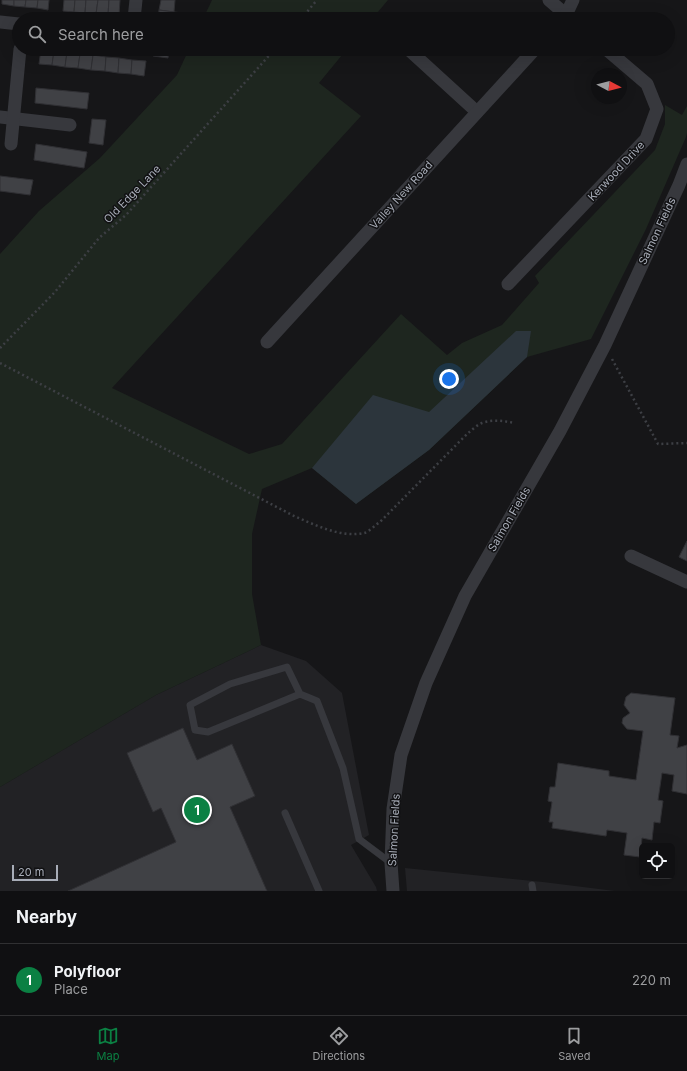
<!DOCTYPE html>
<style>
:root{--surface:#101012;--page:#1e1e20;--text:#f1f3f6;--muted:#9c9d9f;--line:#303032;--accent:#0b8043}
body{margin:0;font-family:Inter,sans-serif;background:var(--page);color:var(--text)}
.controls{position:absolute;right:12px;bottom:12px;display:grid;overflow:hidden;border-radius:6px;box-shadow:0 4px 16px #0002}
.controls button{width:36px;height:36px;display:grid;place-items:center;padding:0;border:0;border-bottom:1px solid var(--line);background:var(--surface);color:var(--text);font:20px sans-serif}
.compass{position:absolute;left:591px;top:68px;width:36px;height:36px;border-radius:50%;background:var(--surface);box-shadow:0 4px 16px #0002;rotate:97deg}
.scale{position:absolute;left:12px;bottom:10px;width:46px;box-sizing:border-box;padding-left:4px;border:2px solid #a8adb8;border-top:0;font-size:11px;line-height:14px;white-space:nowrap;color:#a8adb8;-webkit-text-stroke:3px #111113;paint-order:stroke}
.you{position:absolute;left:449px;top:379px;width:14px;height:14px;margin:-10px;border:3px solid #fff;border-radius:50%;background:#1a73e8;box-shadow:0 0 0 6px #1a73e833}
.badge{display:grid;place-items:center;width:26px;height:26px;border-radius:50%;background:var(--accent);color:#fff;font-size:13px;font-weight:700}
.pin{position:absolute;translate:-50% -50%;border:2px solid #fff;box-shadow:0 1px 4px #0006}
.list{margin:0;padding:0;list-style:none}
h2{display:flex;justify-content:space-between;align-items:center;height:52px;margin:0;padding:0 16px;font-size:17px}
h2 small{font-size:13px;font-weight:400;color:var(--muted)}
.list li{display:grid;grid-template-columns:26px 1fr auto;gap:12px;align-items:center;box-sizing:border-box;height:72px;padding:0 16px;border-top:1px solid var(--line)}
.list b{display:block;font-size:15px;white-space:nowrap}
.list p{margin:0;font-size:13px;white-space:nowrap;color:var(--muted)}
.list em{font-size:13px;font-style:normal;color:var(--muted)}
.icon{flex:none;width:22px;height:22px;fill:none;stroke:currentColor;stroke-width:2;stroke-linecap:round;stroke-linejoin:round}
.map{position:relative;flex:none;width:687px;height:891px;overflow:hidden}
.search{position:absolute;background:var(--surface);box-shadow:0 4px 16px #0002;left:12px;right:12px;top:12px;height:44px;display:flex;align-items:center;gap:10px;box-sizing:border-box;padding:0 14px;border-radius:22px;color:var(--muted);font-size:15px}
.sheet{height:124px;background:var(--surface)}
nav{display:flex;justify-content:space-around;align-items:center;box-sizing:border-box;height:56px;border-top:1px solid var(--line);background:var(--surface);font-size:11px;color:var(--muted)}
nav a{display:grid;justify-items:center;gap:2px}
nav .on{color:var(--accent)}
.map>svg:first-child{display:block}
.built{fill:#222225}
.green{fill:#1e261f}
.water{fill:#2c353c}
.building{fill:#404145;stroke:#303034}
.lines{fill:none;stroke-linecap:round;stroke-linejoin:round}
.path{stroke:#3d3f44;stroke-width:2.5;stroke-dasharray:2 3;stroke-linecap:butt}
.lane{stroke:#37383d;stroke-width:7}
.street{stroke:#37383d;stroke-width:13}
.labels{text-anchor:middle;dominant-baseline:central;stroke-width:3;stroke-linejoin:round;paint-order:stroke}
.street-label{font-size:11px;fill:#a8adb8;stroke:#111113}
</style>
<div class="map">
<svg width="687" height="891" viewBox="0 0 687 891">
<rect width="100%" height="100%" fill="#161618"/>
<!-- built -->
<g class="built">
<path d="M261,645L306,661L342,693L369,835L351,845L376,887L377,891H0V787L156,695Z"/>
<path d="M405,868L543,882L615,891H407Z"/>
</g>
<!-- green -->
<g class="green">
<path d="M212,0H388L372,19H203Z"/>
<path d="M189,49H347L319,83L361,116L112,388L249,454L282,444L401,314L447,355L462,343L502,325L539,283L535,276L655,150L665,124V105L682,115L687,106V133L686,137L646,229L591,339L527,357L429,450L356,504L312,468L262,489L252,534V594L261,645L156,695L0,787V254L39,211L100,158L177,75Z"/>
</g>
<!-- water -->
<path class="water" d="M516,331H531L527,357L429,450L356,504L312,468L373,395L429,412Z"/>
<!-- building -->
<g class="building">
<path d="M2,0H14V6L2,4Z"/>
<path d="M14,0H26L25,7L14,6Z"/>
<path d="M26,0H38L37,8L25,7Z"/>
<path d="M38,0H49L48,10L37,8Z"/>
<path d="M64,0H75L74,12L63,11Z"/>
<path d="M75,0H86L85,13L74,12Z"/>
<path d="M86,0H98L96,14L85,13Z"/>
<path d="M98,0H109L108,15L96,14Z"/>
<path d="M109,0H120L119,16L108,15Z"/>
<path d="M161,0H175L174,12L159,10Z"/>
<path d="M159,10L182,13L181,19H158Z"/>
<path d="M41,49L54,51L52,65L39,64Z"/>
<path d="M154,49H169L168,58L153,56Z"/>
<path d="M54,51L67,52L65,67L52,65Z"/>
<path d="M67,52L80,54L78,68L65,67Z"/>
<path d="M80,54L93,55L91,70L78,68Z"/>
<path d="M93,55L106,57L105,71L91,70Z"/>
<path d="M106,57L119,58L118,73L105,71Z"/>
<path d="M119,58L132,60L131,74L118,73Z"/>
<path d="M132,60L146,61L144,76L131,74Z"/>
<path d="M36,88L89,93L87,109L35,103Z"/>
<path d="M92,119L106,120L103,145L89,143Z"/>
<path d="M36,144L87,152L84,168L34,160Z"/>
<path d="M0,176L33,180L30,195L0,191Z"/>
<path d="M687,541V561L679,557Z"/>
<path d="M631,693L675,698L670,735L679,736L677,748L687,745V794L672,791L674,775L662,773L658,800L663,801L660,823L654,822L652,840L642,838L640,857L624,855L627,833L607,830L606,836L552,828L553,822H549L552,802L548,801L550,787H555L558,763L609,771V776L636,780L643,731L627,729L622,723L623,718L630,713L624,705L626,697Z"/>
<path d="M183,728L197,760L232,744L255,796L230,807L267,891H68L176,842L161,808L153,812L127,753Z"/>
</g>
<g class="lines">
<!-- path -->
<g class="path">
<path d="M301,19L317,0"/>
<path d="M0,348L55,292L99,238L126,215L275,49"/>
<path d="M612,359L658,444L687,443"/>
<path d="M0,363L294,516C316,525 340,538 364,533C369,532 375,525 380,522L468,433C472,430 477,425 482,423C493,419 504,421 515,423"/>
</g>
<!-- lane -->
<g class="lane">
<path d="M300,694L287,667L230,684L190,705L195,730L208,732L300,694L317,701L343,768L359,839L391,863"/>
<path d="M285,813L319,891"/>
<path d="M532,885L533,891"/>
</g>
<!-- street -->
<g class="street">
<path d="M549,0L571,19"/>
<path d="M134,19L136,0"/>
<path d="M562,19L566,15L573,0"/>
<path d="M0,22L19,24"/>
<path d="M408,49L477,112"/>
<path d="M0,117L70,125"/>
<path d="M11,144L20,49"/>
<path d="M508,284L646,139L657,109L647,84L606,49"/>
<path d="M267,342L535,49"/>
<path d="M631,556L687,582"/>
<path d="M393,891L391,863L393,809L401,755L426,683L465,596L560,431L605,345L679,185L687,164"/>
</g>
</g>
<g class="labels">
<!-- street labels -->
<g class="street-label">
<text transform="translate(616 171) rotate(-47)">Kerwood Drive</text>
<text transform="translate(132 194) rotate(-46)">Old Edge Lane</text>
<text transform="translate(401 195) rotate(-48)">Valley New Road</text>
<text transform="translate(657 231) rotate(-65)">Salmon Fields</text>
<text transform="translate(509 519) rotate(-60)">Salmon Fields</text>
<text transform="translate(394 830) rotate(-87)">Salmon Fields</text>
</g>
</g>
</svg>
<div class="controls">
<button><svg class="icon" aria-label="locate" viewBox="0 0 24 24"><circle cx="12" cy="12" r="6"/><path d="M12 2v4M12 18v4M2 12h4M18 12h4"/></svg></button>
</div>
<svg class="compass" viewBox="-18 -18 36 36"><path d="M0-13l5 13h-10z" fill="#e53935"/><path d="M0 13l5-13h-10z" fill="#9c9d9f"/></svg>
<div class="scale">20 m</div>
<div class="you"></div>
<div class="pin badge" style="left:197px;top:810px">1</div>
<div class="search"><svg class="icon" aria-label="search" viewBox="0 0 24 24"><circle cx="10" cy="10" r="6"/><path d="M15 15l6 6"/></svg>Search here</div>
</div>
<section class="sheet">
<h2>Nearby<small></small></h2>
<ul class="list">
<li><span class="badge">1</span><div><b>Polyfloor</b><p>Place</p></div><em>220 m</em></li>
</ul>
</section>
<nav>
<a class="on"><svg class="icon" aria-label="map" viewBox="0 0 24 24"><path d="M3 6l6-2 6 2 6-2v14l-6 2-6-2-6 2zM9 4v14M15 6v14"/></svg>Map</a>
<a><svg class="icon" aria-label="directions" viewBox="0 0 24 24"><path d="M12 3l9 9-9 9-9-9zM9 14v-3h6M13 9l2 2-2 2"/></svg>Directions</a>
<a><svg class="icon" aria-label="saved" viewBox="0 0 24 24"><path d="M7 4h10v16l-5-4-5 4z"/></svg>Saved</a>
</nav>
